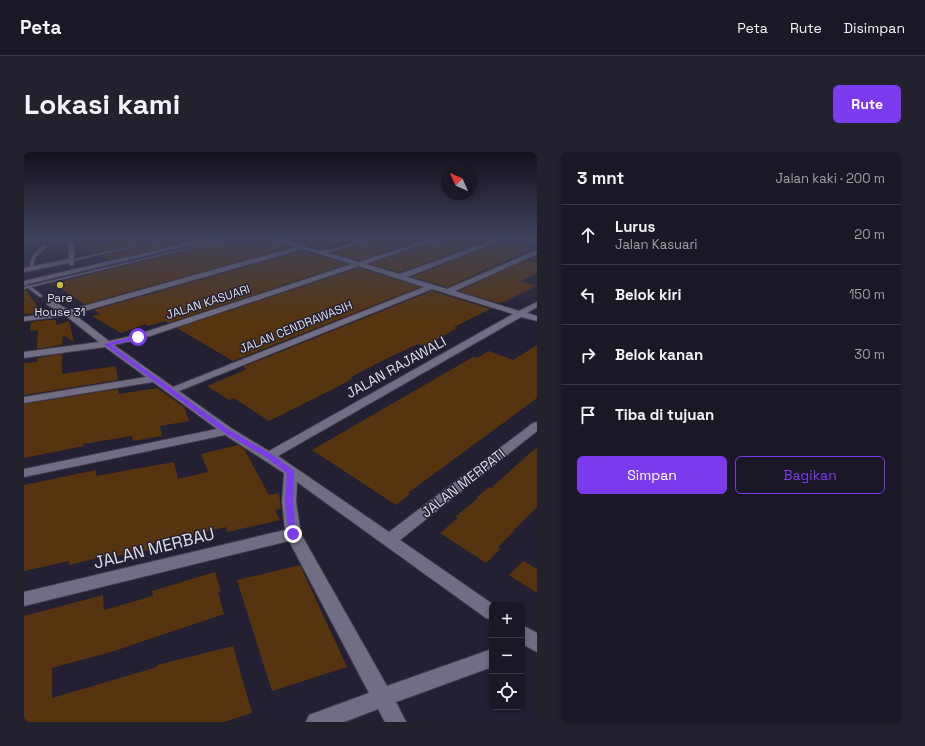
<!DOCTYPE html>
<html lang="id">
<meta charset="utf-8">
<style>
:root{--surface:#1b1826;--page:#24212e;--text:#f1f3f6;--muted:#a0a0a7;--line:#393743;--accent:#7c3aed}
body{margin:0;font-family:"Space Grotesk",sans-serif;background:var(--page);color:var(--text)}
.controls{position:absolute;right:12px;bottom:12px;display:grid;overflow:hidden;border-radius:6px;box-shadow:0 2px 6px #0003}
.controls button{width:36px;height:36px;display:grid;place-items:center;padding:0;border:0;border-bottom:1px solid var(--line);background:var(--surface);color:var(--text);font:20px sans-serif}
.compass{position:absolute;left:417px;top:12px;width:36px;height:36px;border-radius:50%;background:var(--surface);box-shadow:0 2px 6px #0003;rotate:315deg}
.stop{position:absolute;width:12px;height:12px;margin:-9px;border:3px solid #7c3aed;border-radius:50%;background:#fff}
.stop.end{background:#7c3aed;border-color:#fff;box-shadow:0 1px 4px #0008}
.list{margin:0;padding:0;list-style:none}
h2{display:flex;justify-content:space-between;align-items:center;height:52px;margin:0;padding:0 16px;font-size:17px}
h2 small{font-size:13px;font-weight:400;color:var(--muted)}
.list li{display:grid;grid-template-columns:26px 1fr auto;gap:12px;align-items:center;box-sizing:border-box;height:60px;padding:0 16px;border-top:1px solid var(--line)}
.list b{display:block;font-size:15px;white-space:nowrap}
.list p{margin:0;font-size:13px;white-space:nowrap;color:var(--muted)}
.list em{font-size:13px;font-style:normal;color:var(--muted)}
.actions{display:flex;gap:8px;padding:12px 16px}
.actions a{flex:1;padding:9px 0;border:1px solid var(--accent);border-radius:6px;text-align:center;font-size:14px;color:var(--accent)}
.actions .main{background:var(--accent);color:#fff}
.icon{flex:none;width:22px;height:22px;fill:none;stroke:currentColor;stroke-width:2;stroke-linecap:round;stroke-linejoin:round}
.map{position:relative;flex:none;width:513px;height:570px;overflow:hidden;border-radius:6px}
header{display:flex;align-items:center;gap:24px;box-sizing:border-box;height:56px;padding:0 20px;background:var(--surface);border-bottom:1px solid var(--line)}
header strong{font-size:19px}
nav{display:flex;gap:22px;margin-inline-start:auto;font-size:14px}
.intro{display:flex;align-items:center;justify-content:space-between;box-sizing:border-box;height:96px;padding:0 24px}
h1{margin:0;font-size:28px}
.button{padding:10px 18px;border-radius:6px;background:var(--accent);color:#fff;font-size:14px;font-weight:700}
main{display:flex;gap:24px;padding:0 24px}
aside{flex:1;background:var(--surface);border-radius:6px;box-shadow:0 2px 6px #0003}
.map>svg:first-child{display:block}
.building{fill:#55340f}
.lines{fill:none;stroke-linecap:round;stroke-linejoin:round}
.service-casing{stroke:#403c4c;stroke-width:2}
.minor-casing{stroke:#403c4c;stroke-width:2}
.service{fill:#716d84;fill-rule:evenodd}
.minor{fill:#716d84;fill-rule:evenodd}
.route{fill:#7c3aed}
.poi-dot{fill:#c9ba3a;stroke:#242033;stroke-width:1.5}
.labels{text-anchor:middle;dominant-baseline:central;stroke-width:3;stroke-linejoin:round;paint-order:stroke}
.far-poi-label{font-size:12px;fill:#dfddea;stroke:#242033}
.far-street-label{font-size:12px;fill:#dfddea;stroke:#242033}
.street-label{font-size:14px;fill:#dfddea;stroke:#242033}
.near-street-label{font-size:17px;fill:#dfddea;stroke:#242033}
</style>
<header>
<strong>Peta</strong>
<nav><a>Peta</a><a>Rute</a><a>Disimpan</a></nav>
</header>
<div class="intro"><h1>Lokasi kami</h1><a class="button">Rute</a></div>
<main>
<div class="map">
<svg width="513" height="570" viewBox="0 0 513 570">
<rect width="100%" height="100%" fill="#242033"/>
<!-- building -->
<g class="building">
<path d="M52,87H51H137L71,101L52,92Z"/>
<path d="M146,87H177L85,108L77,104Z"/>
<path d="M206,87H249L267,95L61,152L29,132Z"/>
<path d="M263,87H337L298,97Z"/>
<path d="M348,87H402L335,108L309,101Z"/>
<path d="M415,87H470L376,120L346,112Z"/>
<path d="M481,87H511L497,93L510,96L423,135L388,125Z"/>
<path d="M279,99L323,112L144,171L141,169L124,174L121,172L97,181L68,164L76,162L70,158Z"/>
<path d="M502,108L513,111V121L496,129L512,134L482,149L476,151L435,139Z"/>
<path d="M335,116L396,135L209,209L153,176Z"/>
<path d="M0,138H2L18,161L0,162Z"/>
<path d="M408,139L466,157L430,175L433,176L401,194L394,192L364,206L327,225L329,226L315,234L245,269L210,246L205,248L183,234L223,217L219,215Z"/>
<path d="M23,168H32V173L45,169L50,190L39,183L38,193L13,197L14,178L6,179L7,170Z"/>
<path d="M513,193V246L384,341L386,342L372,353L288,298L449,205L453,206L465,199L489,208Z"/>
<path d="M38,202V222L92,214L94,228L0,243V211L13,210V206Z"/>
<path d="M133,236L160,255L165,269L136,274L138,284L109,289L108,284L59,292L60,294L0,306V252L94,237L95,242Z"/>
<path d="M214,293L220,297L245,343L255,341L257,357L251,358L256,368L203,380L202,375L161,384L123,393L124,398L87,405V403L45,413V409L0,419V333L72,318V324L150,310L154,327L184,320L177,302Z"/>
<path d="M513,295V355L489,379H490L474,395L476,397L462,411L416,381L434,366L431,365L454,346L453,345L465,335L467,336Z"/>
<path d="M499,409L513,417V441L485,423Z"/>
<path d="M276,413L323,515L248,539L213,428Z"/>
<path d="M191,420L197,439L194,440L200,462L90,499L28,516V546L133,515V513L209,494L228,561L200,570H0V464L79,443L80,458L129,444L128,439Z"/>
</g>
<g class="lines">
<defs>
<g id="service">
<path d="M142,87H145L48,109L46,108Z"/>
<path d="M202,87H205L7,135L18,143V145H16L4,136L0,137V135H2V133L5,134Z"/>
<path d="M21,93L24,94C16,101 8,105 10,116L7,117C4,105 13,99 21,93Z"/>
</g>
<g id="minor">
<path d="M44,87H50V113H46L45,111L0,120V116L45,107Z"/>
<path d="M182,87H191L0,133V129Z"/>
<path d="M250,87C266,85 284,99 298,99C315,98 330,87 347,87L304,101L335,110L406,87H414L341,112L376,122L473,87H480L383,125L423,137L513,98V102L431,139L495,159L513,150V155L503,161L513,164V169L497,165L254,304L365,380L509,271L513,270V279L376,388L470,453H468V468L462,466L273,330L272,350L277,382L363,534L468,497V515L372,550L382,570H361L354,557L320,570H282L285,563L345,541L265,389L0,454V440L261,378L258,350L260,321L201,283L0,325V317L193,277L129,230L0,251V245L122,225L81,195L0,206V200L75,190L42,164L0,169V165L36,160L23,153V149H29L45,158L272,95ZM279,97L328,112L112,183L85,189L50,162ZM335,114L400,135L149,235L90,193L117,187ZM408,137L489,162L245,299L207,276L155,239Z"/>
<path d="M498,473L513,481V500L498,492Z"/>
</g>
</defs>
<!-- service casing -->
<use href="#service" class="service-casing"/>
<!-- minor casing -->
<use href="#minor" class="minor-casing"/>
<!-- service -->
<use href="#service" class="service"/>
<!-- minor -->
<use href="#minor" class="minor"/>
</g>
<!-- sky -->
<linearGradient id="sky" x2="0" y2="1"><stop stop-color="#14121c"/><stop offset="0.52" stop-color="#3f425b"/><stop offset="1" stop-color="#3f425b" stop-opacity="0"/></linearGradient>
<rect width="513" height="166" fill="url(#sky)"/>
<!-- route -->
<path class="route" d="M114,184L116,186L87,193L205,278L247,302L270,319L269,350L272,384H266L265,382L261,350L263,321L242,305L201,281L80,192Z"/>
<!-- markers -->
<circle class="poi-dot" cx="36" cy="133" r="4"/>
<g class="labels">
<!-- far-poi labels -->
<g class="far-poi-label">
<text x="36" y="146">Pare<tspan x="36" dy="14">House 31</tspan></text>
</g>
<!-- far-street labels -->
<g class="far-street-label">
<text transform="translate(184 150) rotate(-18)">JALAN KASUARI</text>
<text transform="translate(272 175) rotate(-22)">JALAN CENDRAWASIH</text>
</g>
<!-- street labels -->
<g class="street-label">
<text transform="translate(372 215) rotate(-29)">JALAN RAJAWALI</text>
<text transform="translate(439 331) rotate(-38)">JALAN MERPATI</text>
</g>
<!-- near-street labels -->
<g class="near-street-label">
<text transform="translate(130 396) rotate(-14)">JALAN MERBAU</text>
</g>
</g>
</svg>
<div class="controls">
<button>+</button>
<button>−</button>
<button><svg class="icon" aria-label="locate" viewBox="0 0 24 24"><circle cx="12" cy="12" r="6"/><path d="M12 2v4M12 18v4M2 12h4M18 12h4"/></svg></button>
</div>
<svg class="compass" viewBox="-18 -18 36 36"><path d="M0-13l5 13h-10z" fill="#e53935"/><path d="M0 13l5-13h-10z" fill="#a0a0a7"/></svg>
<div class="stop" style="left:114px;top:185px"></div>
<div class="stop end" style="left:269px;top:382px"></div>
</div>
<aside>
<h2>3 mnt<small>Jalan kaki · 200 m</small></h2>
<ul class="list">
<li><svg class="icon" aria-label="ahead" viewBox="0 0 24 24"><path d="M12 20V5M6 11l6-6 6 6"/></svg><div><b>Lurus</b><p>Jalan Kasuari</p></div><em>20 m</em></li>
<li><svg class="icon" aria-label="left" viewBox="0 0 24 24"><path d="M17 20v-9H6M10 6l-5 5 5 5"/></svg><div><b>Belok kiri</b></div><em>150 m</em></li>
<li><svg class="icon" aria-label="right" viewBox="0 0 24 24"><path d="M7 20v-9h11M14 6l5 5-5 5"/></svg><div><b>Belok kanan</b></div><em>30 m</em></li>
<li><svg class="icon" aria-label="arrive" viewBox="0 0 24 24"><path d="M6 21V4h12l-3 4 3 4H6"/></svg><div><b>Tiba di tujuan</b></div></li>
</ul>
<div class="actions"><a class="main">Simpan</a><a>Bagikan</a></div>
</aside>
</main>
